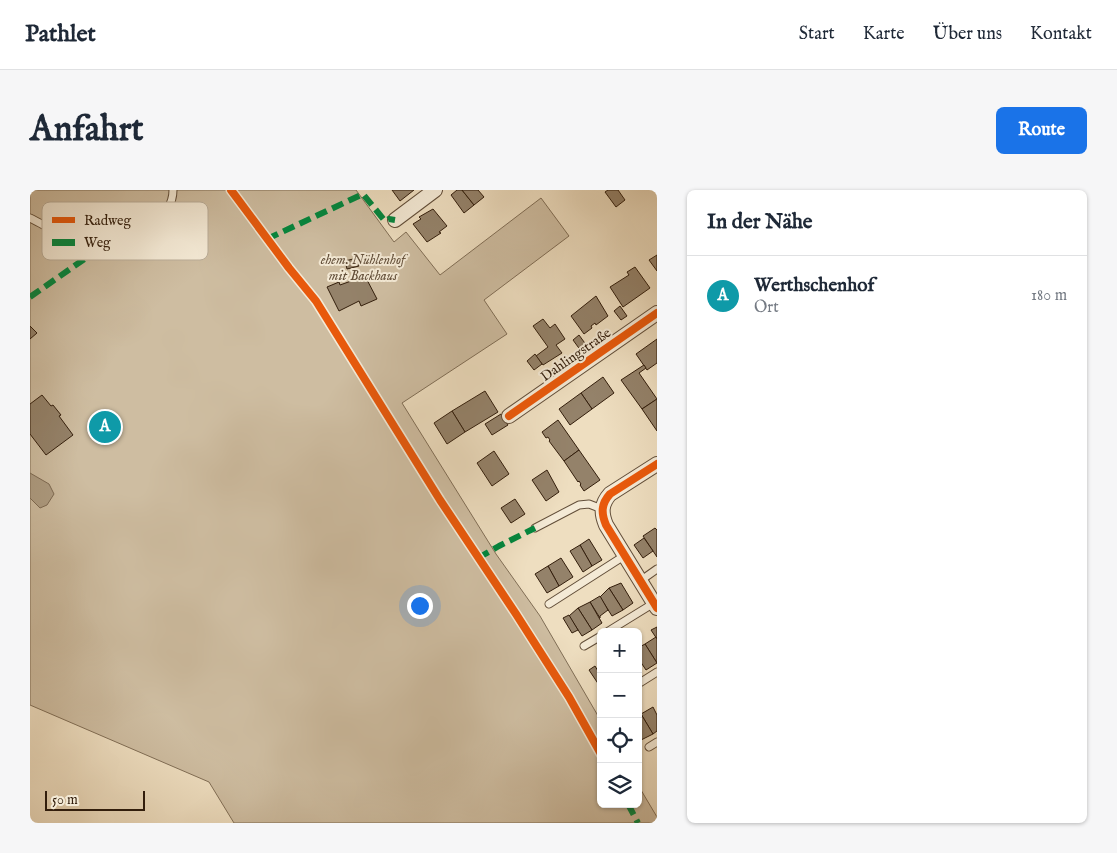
<!DOCTYPE html>
<html lang="de">
<meta charset="utf-8">
<style>
:root{--surface:#fff;--page:#f6f6f7;--text:#1f2937;--muted:#747a83;--line:#e0e1e3;--accent:#1a73e8}
body{margin:0;font-family:"IM FELL English",serif;background:var(--page);color:var(--text)}
.controls{position:absolute;right:15px;bottom:15px;display:grid;overflow:hidden;border-radius:8px;box-shadow:0 1px 4px #0004}
.controls button{width:45px;height:45px;display:grid;place-items:center;padding:0;border:0;border-bottom:1px solid var(--line);background:var(--surface);color:var(--text);font:25px sans-serif}
.scale{position:absolute;left:15px;bottom:12px;width:100px;box-sizing:border-box;padding-left:5px;border:2px solid #331e0c;border-top:0;font-size:14px;line-height:18px;white-space:nowrap;color:#331e0c;-webkit-text-stroke:4px #f4ead6;paint-order:stroke}
.you{position:absolute;left:389px;top:415px;width:18px;height:18px;margin:-12px;border:4px solid #fff;border-radius:50%;background:#1a73e8;box-shadow:0 0 0 8px #1a73e833}
.badge{display:grid;place-items:center;width:32px;height:32px;border-radius:50%;background:var(--accent);color:#fff;font-size:16px;font-weight:700}
.pin{position:absolute;translate:-50% -50%;border:2px solid #fff;box-shadow:0 1px 5px #0006}
.list{margin:0;padding:0;list-style:none}
h2{display:flex;justify-content:space-between;align-items:center;height:65px;margin:0;padding:0 20px;font-size:21px}
h2 small{font-size:16px;font-weight:400;color:var(--muted)}
.list li{display:grid;grid-template-columns:32px 1fr auto;gap:15px;align-items:center;box-sizing:border-box;height:80px;padding:0 20px;border-top:1px solid var(--line)}
.list b{display:block;font-size:19px;white-space:nowrap}
.list p{margin:0;font-size:16px;white-space:nowrap;color:var(--muted)}
.list em{font-size:16px;font-style:normal;color:var(--muted)}
.icon{flex:none;width:28px;height:28px;fill:none;stroke:currentColor;stroke-width:2;stroke-linecap:round;stroke-linejoin:round}
.map{position:relative;flex:none;width:627px;height:633px;overflow:hidden;border-radius:8px}
header{display:flex;align-items:center;gap:30px;box-sizing:border-box;height:70px;padding:0 25px;background:var(--surface);border-bottom:1px solid var(--line)}
header strong{font-size:24px}
nav{display:flex;gap:28px;margin-inline-start:auto;font-size:18px}
.intro{display:flex;align-items:center;justify-content:space-between;box-sizing:border-box;height:120px;padding:0 30px}
h1{margin:0;font-size:35px}
.button{padding:12px 22px;border-radius:8px;background:var(--accent);color:#fff;font-size:18px;font-weight:700}
main{display:flex;gap:30px;padding:0 30px}
aside{flex:1;background:var(--surface);border-radius:8px;box-shadow:0 1px 4px #0004}
.map>svg:first-child{display:block}
.green{fill:#cebda1;stroke:#806e56}
.water{fill:#ae9d83;stroke:#7d6a53}
.building{fill:#94826a;stroke:#331e0c}
.lines{fill:none;stroke-linecap:round;stroke-linejoin:round}
.lane-casing{stroke:#624e39;stroke-width:9}
.street-casing{stroke:#624e39;stroke-width:16}
.lane{stroke:#f4ead6;stroke-width:7}
.street{stroke:#f4ead6;stroke-width:14}
.quiet{stroke:#00873e;stroke-width:6;stroke-dasharray:12 6;stroke-linecap:butt}
.cycleway-casing{stroke:#f4ead6;stroke-width:11}
.cycleway{stroke:#e8590c;stroke-width:8}
.labels{text-anchor:middle;dominant-baseline:central;stroke-width:4;stroke-linejoin:round;paint-order:stroke}
.park-label{font-size:14px;font-style:italic;fill:#624e39;stroke:#f4ead6}
.street-label{font-size:14px;fill:#331e0c;stroke:#f4ead6}
.key{fill:#f4ead6;stroke:#baad99;stroke-width:1}
.key-label{font-size:14px;fill:#331e0c}
</style>
<header>
<strong>Pathlet</strong>
<nav><a>Start</a><a>Karte</a><a>Über uns</a><a>Kontakt</a></nav>
</header>
<div class="intro"><h1>Anfahrt</h1><a class="button">Route</a></div>
<main>
<div class="map">
<svg width="627" height="633" viewBox="0 0 627 633">
<rect width="100%" height="100%" fill="#eedec0"/>
<filter id="stains"><feTurbulence type="fractalNoise" baseFrequency=".004" numOctaves="4"/><feColorMatrix values="0 0 0 0 .2 0 0 0 0 .09 0 0 0 0 .02 0 0 0 .5 -.17"/></filter>
<radialGradient id="worn" r=".72"><stop offset=".6" stop-color="#630" stop-opacity="0"/><stop offset="1" stop-color="#630" stop-opacity=".3"/></radialGradient>
<!-- green -->
<path class="green" d="M0,0H326L364,52L376,42L410,85L511,8L539,46L454,110L477,144L372,213L466,364L510,426L571,531V614H608V595L627,627V633H204L179,592L0,515Z"/>
<!-- water -->
<path class="water" d="M0,283L19,294L24,304L17,315L10,318L0,308Z"/>
<!-- building -->
<g class="building">
<path d="M362,0H384L370,11Z"/>
<path d="M427,0H432L444,15L434,23L421,5Z"/>
<path d="M432,0H448L454,7L444,15Z"/>
<path d="M578,0H588L595,10L586,17L575,2Z"/>
<path d="M403,19L417,36L409,42L411,43L397,52L383,34L391,29L389,27Z"/>
<path d="M627,65V81L619,70Z"/>
<path d="M327,68L329,76L317,79L315,71Z"/>
<path d="M605,77L620,98L593,117L580,97L599,85L597,82Z"/>
<path d="M335,86L347,109L331,116L329,111L309,121L297,97L309,92L310,95Z"/>
<path d="M566,106L578,126L566,135L565,133L561,136L562,138L554,144L541,126Z"/>
<path d="M590,116L597,126L591,130L584,121Z"/>
<path d="M513,129L520,138L525,134L535,149L526,155L532,163L513,175L506,166L518,157L503,136Z"/>
<path d="M0,136L7,143L0,149Z"/>
<path d="M549,145L557,156L551,161L543,150Z"/>
<path d="M627,149V173L617,180L606,164Z"/>
<path d="M505,164L512,174L504,180L497,171Z"/>
<path d="M614,175L616,178L609,183L627,209L612,219L591,190Z"/>
<path d="M573,187L584,203L562,219L551,203Z"/>
<path d="M455,201L468,222L435,242L422,221Z"/>
<path d="M551,203L562,219L540,235L529,219Z"/>
<path d="M12,205L21,216L23,215L31,225L29,226L43,245L16,265L0,244V214Z"/>
<path d="M627,209V241L612,219Z"/>
<path d="M422,221L435,242L417,254L404,233Z"/>
<path d="M471,224L478,235L462,245L455,234Z"/>
<path d="M528,230L549,260L534,271L519,251L520,250L518,247L516,248L512,242Z"/>
<path d="M549,260L570,290L554,301L550,295L551,294L549,291L548,292L534,271Z"/>
<path d="M464,261L479,284L462,296L447,273Z"/>
<path d="M517,280L529,302L516,311L502,290Z"/>
<path d="M485,309L495,324L481,333L471,318Z"/>
<path d="M625,338L627,340V367L613,346Z"/>
<path d="M614,348L623,361L613,368L604,355Z"/>
<path d="M559,349L572,370L562,376L550,355Z"/>
<path d="M550,355L562,376L553,382L540,361Z"/>
<path d="M531,368L543,387L529,396L518,376Z"/>
<path d="M518,376L529,396L517,403L505,384Z"/>
<path d="M591,393L603,413L593,420L579,398Z"/>
<path d="M579,398L593,420L582,426L570,407Z"/>
<path d="M570,406L578,420L570,426V428L560,412Z"/>
<path d="M560,412L572,433L562,440L548,418Z"/>
<path d="M548,418L562,440L552,446L539,426Z"/>
<path d="M539,425L548,440L542,443L533,428Z"/>
<path d="M627,437V449L621,440Z"/>
<path d="M626,447L627,449V473L615,454Z"/>
<path d="M615,454L627,473L616,480L608,468V458Z"/>
<path d="M565,476L571,486V494L569,495L559,480Z"/>
<path d="M623,517L627,525V541L623,544L611,524Z"/>
<path d="M611,524L623,544L611,550L608,545V526Z"/>
</g>
<g class="lines">
<defs>
<g id="lane">
<path d="M0,28C22,39 47,56 72,56C88,55 108,42 121,34C134,26 143,16 143,0"/>
<path d="M505,338L549,315L559,314L572,319"/>
<path d="M610,391L627,379"/>
<path d="M519,414L594,366"/>
<path d="M577,442L624,413"/>
<path d="M554,456L571,446"/>
<path d="M608,494L627,482"/>
<path d="M619,557L627,552"/>
</g>
<g id="street">
<path d="M365,30L405,0"/>
<path d="M479,226L627,123"/>
<path d="M627,274L580,304C571,314 571,323 576,335L627,418"/>
</g>
</defs>
<!-- lane casing -->
<use href="#lane" class="lane-casing"/>
<!-- street casing -->
<use href="#street" class="street-casing"/>
<!-- lane -->
<use href="#lane" class="lane"/>
<!-- street -->
<use href="#street" class="street"/>
<!-- quiet -->
<g class="quiet">
<path d="M237,49L333,4L355,31L359,29L365,30"/>
<path d="M0,107L73,56"/>
<path d="M448,368L469,356L505,338"/>
<path d="M598,614L608,633"/>
</g>
<defs>
<g id="cycleway">
<path d="M201,0L259,78L286,111L410,310L486,424L539,507L571,564"/>
<path d="M479,226L627,123"/>
<path d="M627,274L580,304C571,314 571,323 576,335L627,418"/>
</g>
</defs>
<!-- cycleway casing -->
<use href="#cycleway" class="cycleway-casing"/>
<!-- cycleway -->
<use href="#cycleway" class="cycleway"/>
</g>
<g class="labels">
<!-- park labels -->
<g class="park-label">
<text x="333" y="70">ehem. Nühlenhof<tspan x="333" dy="16">mit Backhaus</tspan></text>
</g>
<!-- street labels -->
<g class="street-label">
<text transform="translate(546 165) rotate(-35)">Dahlingstraße</text>
</g>
</g>
<!-- legend -->
<rect x="12" y="12" width="166" height="58" rx="8" class="key"/>
<rect x="22" y="27" width="23" height="6" fill="#e8590c"/>
<rect x="22" y="49" width="23" height="7" fill="#00873e"/>
<g class="key-label">
<text x="54" y="35">Radweg</text>
<text x="54" y="57">Weg</text>
</g>
<rect width="100%" height="100%" filter="url(#stains)"/>
<rect width="100%" height="100%" fill="url(#worn)"/>
</svg>
<div class="controls">
<button>+</button>
<button>−</button>
<button><svg class="icon" aria-label="locate" viewBox="0 0 24 24"><circle cx="12" cy="12" r="6"/><path d="M12 2v4M12 18v4M2 12h4M18 12h4"/></svg></button>
<button><svg class="icon" aria-label="layers" viewBox="0 0 24 24"><path d="M12 4l9 5-9 5-9-5zM3 14l9 5 9-5"/></svg></button>
</div>
<div class="scale">50 m</div>
<div class="you"></div>
<div class="pin badge" style="left:75px;top:237px;background:#0f9aa8">A</div>
</div>
<aside>
<h2>In der Nähe<small></small></h2>
<ul class="list">
<li><span class="badge" style="background:#0f9aa8">A</span><div><b>Werthschenhof</b><p>Ort</p></div><em>180 m</em></li>
</ul>
</aside>
</main>
